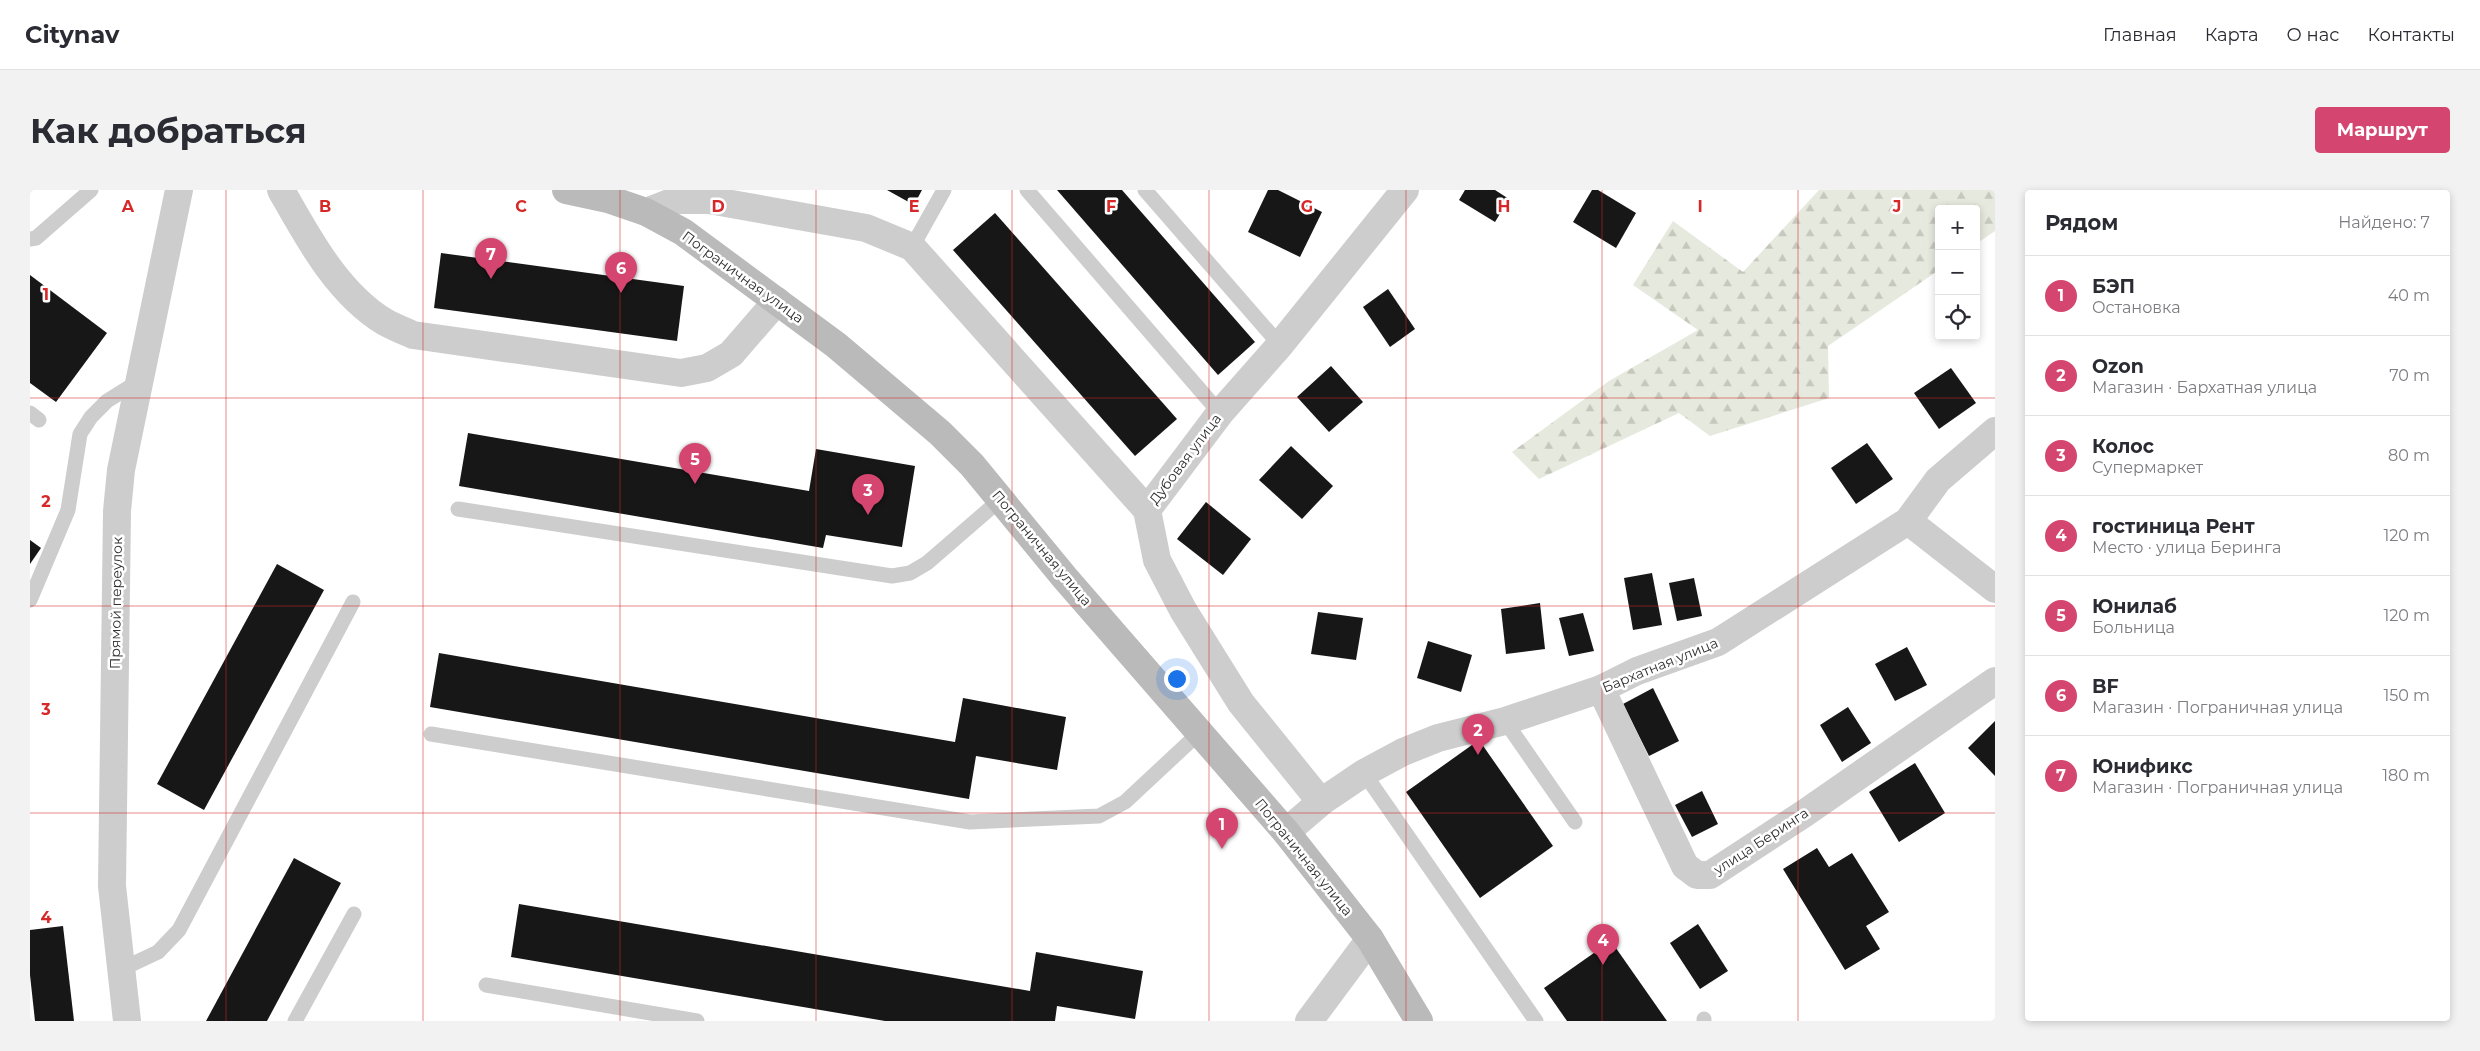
<!DOCTYPE html>
<html lang="ru">
<meta charset="utf-8">
<style>
:root{--surface:#fff;--page:#f2f2f3;--text:#2b2b33;--muted:#7c7c81;--line:#e1e1e2;--accent:#d4466f}
body{margin:0;font-family:Montserrat,sans-serif;background:var(--page);color:var(--text)}
.controls{position:absolute;right:15px;top:15px;display:grid;overflow:hidden;border-radius:5px;box-shadow:0 2px 8px #0003}
.controls button{width:45px;height:45px;display:grid;place-items:center;padding:0;border:0;border-bottom:1px solid var(--line);background:var(--surface);color:var(--text);font:25px sans-serif}
.you{position:absolute;left:1146px;top:488px;width:18px;height:18px;margin:-12px;border:4px solid #fff;border-radius:50%;background:#1a73e8;box-shadow:0 0 0 8px #1a73e833}
.badge{display:grid;place-items:center;width:32px;height:32px;border-radius:50%;background:var(--accent);color:#fff;font-size:16px;font-weight:700}
.pin{position:absolute;translate:-50% -41px;filter:drop-shadow(0 1px 2px #0008)}
.pin::after{content:'';position:absolute;top:26px;width:18px;height:15px;background:inherit;clip-path:polygon(0 0,100% 0,50% 100%)}
.list{margin:0;padding:0;list-style:none}
h2{display:flex;justify-content:space-between;align-items:center;height:65px;margin:0;padding:0 20px;font-size:21px}
h2 small{font-size:16px;font-weight:400;color:var(--muted)}
.list li{display:grid;grid-template-columns:32px 1fr auto;gap:15px;align-items:center;box-sizing:border-box;height:80px;padding:0 20px;border-top:1px solid var(--line)}
.list b{display:block;font-size:19px;white-space:nowrap}
.list p{margin:0;font-size:16px;white-space:nowrap;color:var(--muted)}
.list em{font-size:16px;font-style:normal;color:var(--muted)}
.icon{flex:none;width:28px;height:28px;fill:none;stroke:currentColor;stroke-width:2;stroke-linecap:round;stroke-linejoin:round}
.map{position:relative;flex:none;width:1965px;height:831px;overflow:hidden;border-radius:5px}
header{display:flex;align-items:center;gap:30px;box-sizing:border-box;height:70px;padding:0 25px;background:var(--surface);border-bottom:1px solid var(--line)}
header strong{font-size:24px}
nav{display:flex;gap:28px;margin-inline-start:auto;font-size:18px}
.intro{display:flex;align-items:center;justify-content:space-between;box-sizing:border-box;height:120px;padding:0 30px}
h1{margin:0;font-size:35px}
.button{padding:12px 22px;border-radius:5px;background:var(--accent);color:#fff;font-size:18px;font-weight:700}
main{display:flex;gap:30px;padding:0 30px}
aside{flex:1;background:var(--surface);border-radius:5px;box-shadow:0 2px 8px #0003}
.map>svg:first-child{display:block}
.forest{fill:url(#forest-firs)}
.building{fill:#171717}
.lines{fill:none;stroke-linecap:round;stroke-linejoin:round}
.service{stroke:#cdcdcd;stroke-width:15}
.minor{stroke:#cdcdcd;stroke-width:28}
.secondary{stroke:#bababa;stroke-width:28}
.grid{fill:none;stroke:#d62828;stroke-width:1;stroke-opacity:0.55}
.labels{text-anchor:middle;dominant-baseline:central;stroke-width:5;stroke-linejoin:round;paint-order:stroke}
.street-label{font-size:14px;fill:#303030;stroke:#fff}
.grid-label{font-size:16px;text-anchor:middle;font-weight:bold;fill:#d62828;stroke:#fff;stroke-width:5;stroke-linejoin:round;paint-order:stroke}
</style>
<header>
<strong>Citynav</strong>
<nav><a>Главная</a><a>Карта</a><a>О нас</a><a>Контакты</a></nav>
</header>
<div class="intro"><h1>Как добраться</h1><a class="button">Маршрут</a></div>
<main>
<div class="map">
<svg width="1965" height="831" viewBox="0 0 1965 831">
<defs>
<pattern id="forest-firs" width="22" height="20" patternUnits="userSpaceOnUse" patternTransform="scale(1.25)"><rect width="22" height="20" fill="#e6e9dd"/><path d="M5 1l3.5 6h-7zM16 11l3.5 6h-7z" fill="#c6c8be"/></pattern>
</defs>
<rect width="100%" height="100%" fill="#fff"/>
<!-- forest -->
<path class="forest" d="M1789,0H1965V41L1946,54V19H1909V80L1798,156L1799,208L1680,246L1649,223L1509,289L1482,262L1579,191L1668,140L1603,95L1643,31L1713,82Z"/>
<!-- building -->
<g class="building">
<path d="M857,0H892L884,15Z"/>
<path d="M1027,0H1092L1225,152L1188,185Z"/>
<path d="M1238,0H1248L1292,22L1270,67L1218,42Z"/>
<path d="M1435,0H1465L1479,9L1465,32L1429,10Z"/>
<path d="M1562,0H1568L1606,23L1586,58L1543,32Z"/>
<path d="M965,23L1147,229L1105,266L923,60Z"/>
<path d="M411,63L654,96L647,151L404,118Z"/>
<path d="M0,85L77,143L26,212L0,193Z"/>
<path d="M1358,99L1385,139L1360,157L1333,117Z"/>
<path d="M1301,176L1333,212L1299,242L1267,207Z"/>
<path d="M1921,178L1946,213L1909,239L1884,203Z"/>
<path d="M438,243L779,301L786,259L885,276L872,357L796,345L793,358L429,296Z"/>
<path d="M1837,253L1863,289L1826,314L1801,278Z"/>
<path d="M1261,256L1303,296L1272,329L1229,290Z"/>
<path d="M1176,312L1221,349L1193,385L1147,349Z"/>
<path d="M0,350L11,358L0,374Z"/>
<path d="M247,374L294,400L174,620L127,594Z"/>
<path d="M1622,383L1632,435L1603,440L1594,388Z"/>
<path d="M1664,388L1672,426L1647,431L1639,393Z"/>
<path d="M1510,413L1515,459L1476,464L1471,419Z"/>
<path d="M1288,422L1333,428L1326,470L1281,464Z"/>
<path d="M1553,423L1564,461L1539,466L1529,428Z"/>
<path d="M1398,451L1442,465L1431,502L1387,488Z"/>
<path d="M1877,457L1897,495L1865,511L1845,474Z"/>
<path d="M409,463L925,552L933,508L1036,527L1027,580L946,566L939,609L400,517Z"/>
<path d="M1623,498L1649,551L1619,566L1593,514Z"/>
<path d="M1818,517L1841,553L1812,572L1790,535Z"/>
<path d="M1965,531V586L1938,558Z"/>
<path d="M1449,550L1523,656L1450,708L1376,602Z"/>
<path d="M1885,573L1915,623L1869,652L1839,602Z"/>
<path d="M1672,601L1688,634L1662,647L1645,615Z"/>
<path d="M1787,658L1799,677L1822,663L1859,722L1836,736L1850,759L1815,780L1753,679Z"/>
<path d="M264,668L311,693L237,831H176Z"/>
<path d="M489,714L1000,801L1006,762L1113,781L1105,829L1027,816L1025,831H855L481,767Z"/>
<path d="M1668,734L1698,781L1670,799L1640,753Z"/>
<path d="M33,736L44,831H5L0,785V740Z"/>
<path d="M1581,751L1637,831H1537L1514,798Z"/>
</g>
<g class="lines">
<!-- service -->
<g class="service">
<path d="M997,0L1190,223"/>
<path d="M1115,0L1250,155"/>
<path d="M0,49L6,48L61,0"/>
<path d="M882,57L914,0"/>
<path d="M0,223L9,230"/>
<path d="M428,319L862,386L880,383L897,373L971,309"/>
<path d="M0,410L38,320L50,244L61,227L77,211L109,191"/>
<path d="M1475,531L1545,632"/>
<path d="M401,544L940,632L1069,626L1095,612L1169,543"/>
<path d="M1334,583L1506,831"/>
<path d="M92,779L128,762L149,740L323,412"/>
<path d="M456,795L667,831"/>
<path d="M265,831L324,724"/>
<path d="M1674,831V829"/>
</g>
<!-- minor -->
<g class="minor">
<path d="M251,0C277,46 307,103 355,132C364,137 374,141 383,145L651,183L677,178L701,164L747,111"/>
<path d="M616,22L647,10H679L836,38L882,57L1117,320"/>
<path d="M1878,331L1965,399"/>
<path d="M1571,499L1655,676L1667,685H1680L1775,623L1965,491"/>
<path d="M1291,612L1211,513L1153,420L1127,370L1117,320L1190,223L1250,155L1375,0"/>
<path d="M1256,642L1291,612L1334,583L1373,562L1408,548L1475,531L1571,499L1607,481L1688,452L1878,331L1908,290L1965,241"/>
<path d="M97,831L82,696L87,321L91,280L149,0"/>
<path d="M1279,831L1340,749"/>
</g>
<!-- secondary -->
<path class="secondary" d="M536,0L578,9L616,22L653,42L806,155L910,243L942,275L1035,388L1256,642L1340,749L1389,831"/>
</g>
<!-- grid -->
<path class="grid" d="M196,0V831M393,0V831M590,0V831M786,0V831M982,0V831M1179,0V831M1376,0V831M1572,0V831M1768,0V831M0,208H1965M0,416H1965M0,623H1965"/>
<g class="labels">
<!-- street labels -->
<g class="street-label">
<text transform="translate(713 87) rotate(36)">Пограничная улица</text>
<text transform="translate(1155 269) rotate(-53)">Дубовая улица</text>
<text transform="translate(1012 358) rotate(50)">Пограничная улица</text>
<text transform="translate(86 413) rotate(-89)">Прямой переулок</text>
<text transform="translate(1630 475) rotate(-22)">Бархатная улица</text>
<text transform="translate(1731 651) rotate(-33)">улица Беринга</text>
<text transform="translate(1274 667) rotate(51)">Пограничная улица</text>
</g>
</g>
<g class="grid-label">
<text x="98" y="22">A</text>
<text x="295" y="22">B</text>
<text x="491" y="22">C</text>
<text x="688" y="22">D</text>
<text x="884" y="22">E</text>
<text x="1081" y="22">F</text>
<text x="1277" y="22">G</text>
<text x="1474" y="22">H</text>
<text x="1670" y="22">I</text>
<text x="1867" y="22">J</text>
<text x="16" y="110">1</text>
<text x="16" y="317">2</text>
<text x="16" y="525">3</text>
<text x="16" y="733">4</text>
</g>
</svg>
<div class="controls">
<button>+</button>
<button>−</button>
<button><svg class="icon" aria-label="locate" viewBox="0 0 24 24"><circle cx="12" cy="12" r="6"/><path d="M12 2v4M12 18v4M2 12h4M18 12h4"/></svg></button>
</div>
<div class="you"></div>
<div class="pin badge" style="left:1192px;top:659px">1</div>
<div class="pin badge" style="left:1448px;top:565px">2</div>
<div class="pin badge" style="left:838px;top:325px">3</div>
<div class="pin badge" style="left:1573px;top:775px">4</div>
<div class="pin badge" style="left:665px;top:294px">5</div>
<div class="pin badge" style="left:591px;top:103px">6</div>
<div class="pin badge" style="left:461px;top:89px">7</div>
</div>
<aside>
<h2>Рядом<small>Найдено: 7</small></h2>
<ul class="list">
<li><span class="badge">1</span><div><b>БЭП</b><p>Остановка</p></div><em>40 m</em></li>
<li><span class="badge">2</span><div><b>Ozon</b><p>Магазин · Бархатная улица</p></div><em>70 m</em></li>
<li><span class="badge">3</span><div><b>Колос</b><p>Супермаркет</p></div><em>80 m</em></li>
<li><span class="badge">4</span><div><b>гостиница Рент</b><p>Место · улица Беринга</p></div><em>120 m</em></li>
<li><span class="badge">5</span><div><b>Юнилаб</b><p>Больница</p></div><em>120 m</em></li>
<li><span class="badge">6</span><div><b>BF</b><p>Магазин · Пограничная улица</p></div><em>150 m</em></li>
<li><span class="badge">7</span><div><b>Юнификс</b><p>Магазин · Пограничная улица</p></div><em>180 m</em></li>
</ul>
</aside>
</main>
